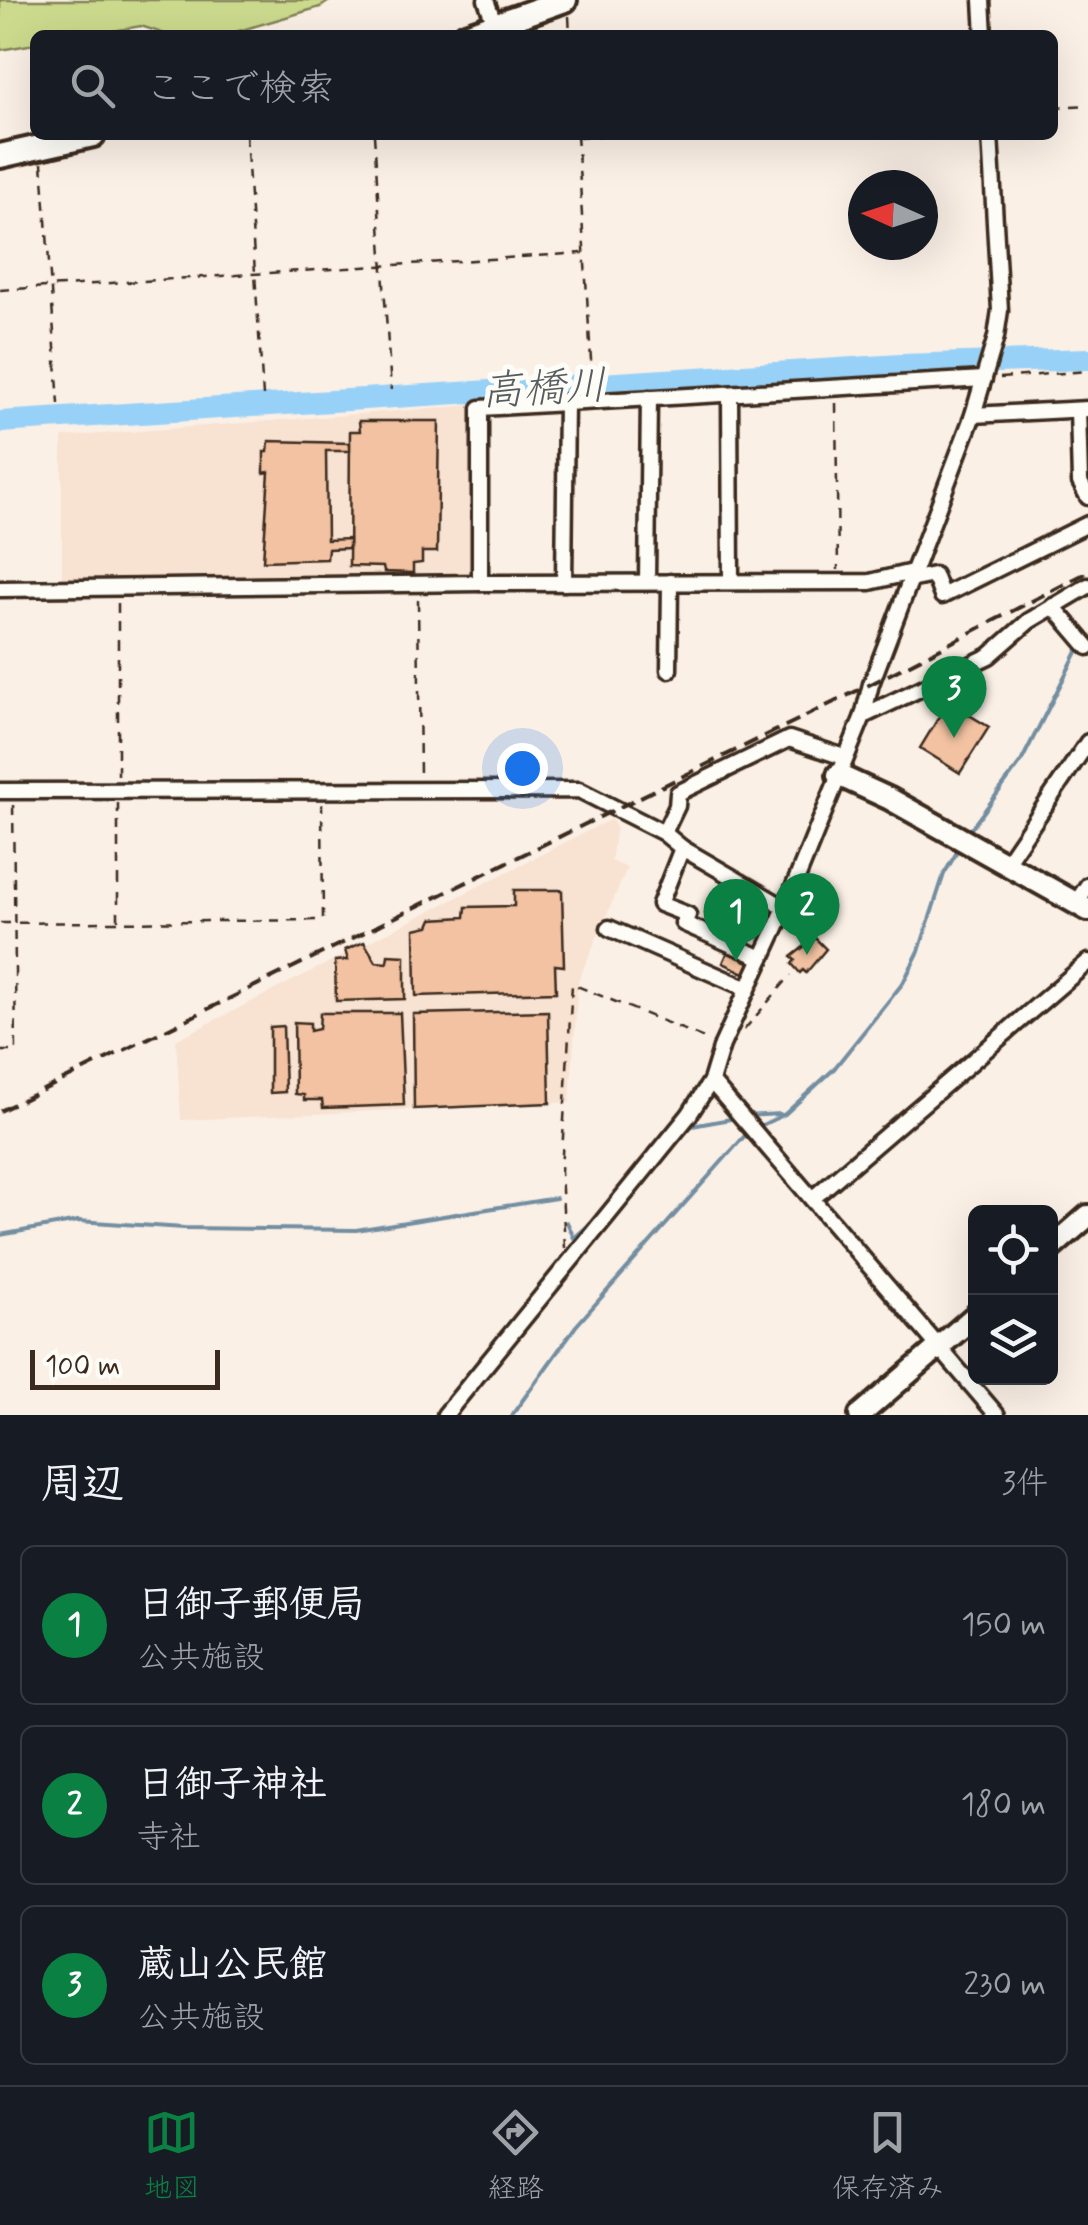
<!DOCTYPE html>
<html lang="ja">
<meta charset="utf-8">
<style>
:root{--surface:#171b24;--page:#242831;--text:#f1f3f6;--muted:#9ea1a6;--line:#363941;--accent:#0b8043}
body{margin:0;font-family:Mynerve,"Klee One",sans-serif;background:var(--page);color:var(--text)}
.controls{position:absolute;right:30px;bottom:30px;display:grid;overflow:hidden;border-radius:15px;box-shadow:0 10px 40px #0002}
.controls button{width:90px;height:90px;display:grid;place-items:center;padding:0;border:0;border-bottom:2px solid var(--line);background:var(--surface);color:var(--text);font:50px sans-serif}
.compass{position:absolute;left:848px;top:170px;width:90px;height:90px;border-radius:50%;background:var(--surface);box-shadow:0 10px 40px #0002;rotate:273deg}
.scale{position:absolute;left:30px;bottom:25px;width:190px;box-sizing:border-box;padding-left:10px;border:5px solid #3b2a1e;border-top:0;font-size:28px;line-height:35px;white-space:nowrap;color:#3b2a1e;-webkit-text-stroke:8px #fdfcf7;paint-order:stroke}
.you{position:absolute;left:522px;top:768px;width:35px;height:35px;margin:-25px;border:8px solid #fff;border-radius:50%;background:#1a73e8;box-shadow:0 0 0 15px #1a73e833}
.badge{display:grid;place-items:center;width:65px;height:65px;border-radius:50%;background:var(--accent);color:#fff;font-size:32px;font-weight:700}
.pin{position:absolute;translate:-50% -82px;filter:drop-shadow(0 2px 5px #0008)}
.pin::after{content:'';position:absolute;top:52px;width:35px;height:30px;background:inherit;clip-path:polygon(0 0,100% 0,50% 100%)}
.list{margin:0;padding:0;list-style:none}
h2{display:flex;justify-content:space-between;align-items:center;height:130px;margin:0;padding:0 40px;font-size:42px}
h2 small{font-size:32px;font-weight:400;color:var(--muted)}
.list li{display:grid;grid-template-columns:65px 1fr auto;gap:30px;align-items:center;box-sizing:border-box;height:160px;margin:0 20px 20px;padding:0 20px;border:2px solid var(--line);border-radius:15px}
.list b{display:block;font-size:38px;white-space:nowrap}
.list p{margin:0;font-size:32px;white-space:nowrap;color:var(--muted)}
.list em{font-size:32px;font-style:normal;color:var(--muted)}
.icon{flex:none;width:55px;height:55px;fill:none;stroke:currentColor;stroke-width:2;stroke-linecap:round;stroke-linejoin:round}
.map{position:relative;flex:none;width:1088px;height:1415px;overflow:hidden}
.search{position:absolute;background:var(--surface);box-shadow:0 10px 40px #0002;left:30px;right:30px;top:30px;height:110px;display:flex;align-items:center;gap:25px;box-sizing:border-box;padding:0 35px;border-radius:15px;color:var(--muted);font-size:38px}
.sheet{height:670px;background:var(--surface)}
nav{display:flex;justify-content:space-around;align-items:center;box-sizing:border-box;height:140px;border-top:2px solid var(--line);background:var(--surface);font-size:28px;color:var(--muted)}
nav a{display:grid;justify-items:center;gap:5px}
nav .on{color:var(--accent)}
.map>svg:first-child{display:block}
.built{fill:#f8e2d2}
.green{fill:#cbda8d;stroke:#838256;stroke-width:2.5}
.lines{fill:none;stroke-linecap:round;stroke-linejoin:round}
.stream{stroke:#738ea1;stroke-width:4}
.river{stroke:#98d1f8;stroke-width:22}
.building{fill:#f2c2a2;stroke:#3b2a1e;stroke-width:2.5}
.street-casing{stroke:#3b2a1e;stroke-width:21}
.secondary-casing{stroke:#3b2a1e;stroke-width:28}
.primary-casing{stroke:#3b2a1e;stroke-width:30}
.path{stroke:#3b2a1e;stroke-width:2.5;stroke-dasharray:10 8;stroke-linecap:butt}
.street{stroke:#fdfcf7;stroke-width:14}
.secondary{stroke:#fdfcf7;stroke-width:20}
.primary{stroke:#fdfcf7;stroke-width:22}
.rail{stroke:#3b2a1e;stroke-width:4;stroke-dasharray:15 8;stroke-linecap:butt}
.labels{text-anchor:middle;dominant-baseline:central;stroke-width:10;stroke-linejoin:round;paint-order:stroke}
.water-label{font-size:42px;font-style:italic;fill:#575c5f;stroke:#fdfcf7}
</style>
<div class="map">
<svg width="1088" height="1415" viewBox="0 0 1088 1415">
<rect width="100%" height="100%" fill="#fbf0e6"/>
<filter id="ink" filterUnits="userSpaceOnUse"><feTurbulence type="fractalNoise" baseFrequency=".01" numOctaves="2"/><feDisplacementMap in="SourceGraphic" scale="20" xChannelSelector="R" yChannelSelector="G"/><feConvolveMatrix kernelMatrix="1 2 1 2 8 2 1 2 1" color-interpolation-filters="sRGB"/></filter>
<g filter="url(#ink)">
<!-- built -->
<g class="built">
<path d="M476,405L475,570L468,578L62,579V437Z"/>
<path d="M611,819L616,827L611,861L627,868L578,981L570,1102L181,1120L176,1040Z"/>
</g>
<!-- green -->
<path class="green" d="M0,0H331L320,7L225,35H168L141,26L90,35H35V44L0,50Z"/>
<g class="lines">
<!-- stream -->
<g class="stream">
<path d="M967,834L1021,762L1080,646"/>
<path d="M745,1116L780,1114"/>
<path d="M758,1127L785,1114L833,1070L903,983L919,951L944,874L960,847"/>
<path d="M685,1133L692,1126L736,1118"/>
<path d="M567,1222L574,1238L590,1224"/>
<path d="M0,1235L78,1221L184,1228L356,1230L556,1198"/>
<path d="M512,1415L576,1326L749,1131"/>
</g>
<!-- river -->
<path class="river" d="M0,422L900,365L1088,359"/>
</g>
<!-- building -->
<g class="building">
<path d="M359,421H439L437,552H422V563L413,564V573L384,572L383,567L349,566L350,431H360Z"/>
<path d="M269,441L350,443V451H326L327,540L349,539V548L328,549L327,559L263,561L269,472L264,473V452H268Z"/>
<path d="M948,702L989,727L960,773L920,748Z"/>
<path d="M514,890H562L564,966L555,965L556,992L416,996L415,929L429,926L432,919L465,917L466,907L514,906Z"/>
<path d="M815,938L826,949L806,973L803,970L800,973L792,964L795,960L791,957Z"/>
<path d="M364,942L376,962L387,963L388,955L405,956V999L336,1001L335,961L348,960L345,950Z"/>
<path d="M729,949L750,960L744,973L723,963Z"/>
<path d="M548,1011L550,1103L414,1109L413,1014Z"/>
<path d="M320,1013H400L404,1105L323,1108L322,1100H304V1095L295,1094L294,1022L310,1023V1031L319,1029Z"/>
<path d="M283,1026L285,1092L270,1093V1027Z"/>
</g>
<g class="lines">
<defs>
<g id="street">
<path d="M486,0L495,25"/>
<path d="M982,0L984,35"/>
<path d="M730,394L731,581"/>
<path d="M1078,410L1080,482L1088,497"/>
<path d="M973,415L1088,409"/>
<path d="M909,580L934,575L942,596L1088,524"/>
<path d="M647,582L649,398"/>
<path d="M480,583L870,582L912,572"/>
<path d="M564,583L566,402"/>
<path d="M0,589L480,583V408L984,379"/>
<path d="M1053,606L1088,647"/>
<path d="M669,670L670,582"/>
<path d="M863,716L989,656L1029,621L1088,586"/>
<path d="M0,791L579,790L664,833"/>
<path d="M682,848L664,833L677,806L678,793L789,739L844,757"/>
<path d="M1006,863L1088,742"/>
<path d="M1076,903L1088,885"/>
<path d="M609,928L748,989"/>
<path d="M762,958L683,923L688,915L660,904L682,848L785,908"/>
<path d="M711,1081L997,1415"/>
<path d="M812,1199L1088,962"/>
<path d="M445,1415L689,1115L711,1081L722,1045L785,908L863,716L871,684L973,415L996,337L1000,310L990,135"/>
</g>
<g id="secondary">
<path d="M838,775L890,799L1088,910"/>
<path d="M1050,1249L1088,1216"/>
<path d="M860,1415L976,1315"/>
</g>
<g id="primary">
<path d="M466,35L565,0"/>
<path d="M0,156L93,135"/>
</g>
</defs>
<!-- street casing -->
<use href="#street" class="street-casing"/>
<!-- secondary casing -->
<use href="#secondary" class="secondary-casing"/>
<!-- primary casing -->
<use href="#primary" class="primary-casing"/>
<!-- path -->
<g class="path">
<path d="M569,16L570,35"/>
<path d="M1053,107L1088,105"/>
<path d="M246,135L263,396"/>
<path d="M374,135L391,390"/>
<path d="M577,135L592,376"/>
<path d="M578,137L617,135"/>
<path d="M42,163L59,404"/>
<path d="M0,290L584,253"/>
<path d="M1000,378L1088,371"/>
<path d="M836,403L838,570"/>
<path d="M418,600L420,777"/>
<path d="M118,775V603"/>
<path d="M118,803V920"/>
<path d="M0,923L323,920L322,804"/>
<path d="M744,1030L791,975"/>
<path d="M0,1051H16L13,803"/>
<path d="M565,1248L561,1171L572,984L709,1040"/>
</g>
<!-- street -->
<use href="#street" class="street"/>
<!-- secondary -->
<use href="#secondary" class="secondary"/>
<!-- primary -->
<use href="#primary" class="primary"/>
<!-- rail -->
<path class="rail" d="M0,1111L871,684L1088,572"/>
</g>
</g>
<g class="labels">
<!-- water labels -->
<g class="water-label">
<text transform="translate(544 390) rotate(-3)">高橋川</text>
</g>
</g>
</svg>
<div class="controls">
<button><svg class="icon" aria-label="locate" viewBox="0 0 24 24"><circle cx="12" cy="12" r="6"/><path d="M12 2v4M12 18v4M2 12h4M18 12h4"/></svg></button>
<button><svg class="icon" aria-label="layers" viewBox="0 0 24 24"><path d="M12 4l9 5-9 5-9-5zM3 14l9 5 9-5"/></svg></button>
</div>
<svg class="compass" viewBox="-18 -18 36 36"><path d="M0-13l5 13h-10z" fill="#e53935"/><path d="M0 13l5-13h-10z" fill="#9ea1a6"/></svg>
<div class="scale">100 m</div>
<div class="you"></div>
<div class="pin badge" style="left:736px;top:961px">1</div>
<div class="pin badge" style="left:807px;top:955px">2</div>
<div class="pin badge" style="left:954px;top:738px">3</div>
<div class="search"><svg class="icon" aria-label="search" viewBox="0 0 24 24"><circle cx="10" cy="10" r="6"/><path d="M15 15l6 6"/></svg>ここで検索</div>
</div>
<section class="sheet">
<h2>周辺<small>3件</small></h2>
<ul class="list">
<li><span class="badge">1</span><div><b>日御子郵便局</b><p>公共施設</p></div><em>150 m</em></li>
<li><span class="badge">2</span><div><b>日御子神社</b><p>寺社</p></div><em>180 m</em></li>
<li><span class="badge">3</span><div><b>蔵山公民館</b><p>公共施設</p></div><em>230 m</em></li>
</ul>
</section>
<nav>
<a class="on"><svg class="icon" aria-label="map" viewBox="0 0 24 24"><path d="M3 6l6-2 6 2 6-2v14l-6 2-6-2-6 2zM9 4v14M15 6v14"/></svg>地図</a>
<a><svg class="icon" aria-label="directions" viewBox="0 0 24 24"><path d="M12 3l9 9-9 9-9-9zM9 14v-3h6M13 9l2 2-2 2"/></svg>経路</a>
<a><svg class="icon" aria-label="saved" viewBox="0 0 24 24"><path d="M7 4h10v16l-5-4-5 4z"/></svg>保存済み</a>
</nav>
